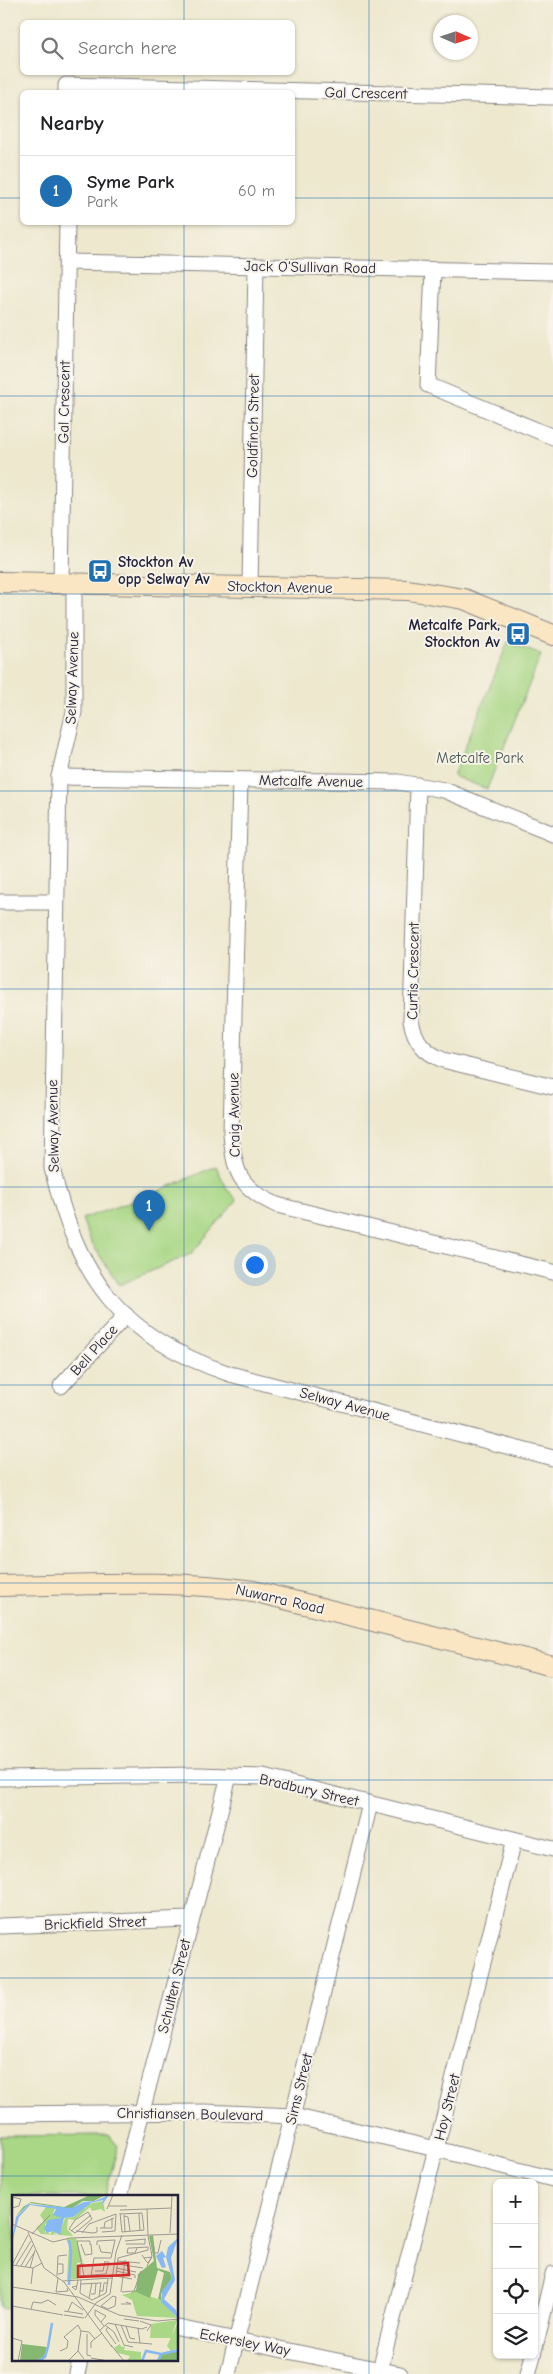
<!DOCTYPE html>
<meta charset="utf-8">
<style>
:root{--surface:#fff;--page:#f2f2f2;--text:#202124;--muted:#757577;--line:#e0e0e0;--accent:#1f6fb2}
body{margin:0;font-family:"Comic Neue",sans-serif;background:var(--page);color:var(--text)}
.controls{position:absolute;right:15px;bottom:15px;display:grid;overflow:hidden;border-radius:8px;box-shadow:0 1px 4px #0004}
.controls button{width:45px;height:45px;display:grid;place-items:center;padding:0;border:0;border-bottom:1px solid var(--line);background:var(--surface);color:var(--text);font:25px sans-serif}
.compass{position:absolute;left:433px;top:15px;width:45px;height:45px;border-radius:50%;background:var(--surface);box-shadow:0 1px 4px #0004;rotate:93deg}
.you{position:absolute;left:254px;top:1264px;width:18px;height:18px;margin:-12px;border:4px solid #fff;border-radius:50%;background:#1a73e8;box-shadow:0 0 0 8px #1a73e833}
.badge{display:grid;place-items:center;width:32px;height:32px;border-radius:50%;background:var(--accent);color:#fff;font-size:16px;font-weight:700}
.pin{position:absolute;translate:-50% -41px;filter:drop-shadow(0 1px 2px #0008)}
.pin::after{content:'';position:absolute;top:26px;width:18px;height:15px;background:inherit;clip-path:polygon(0 0,100% 0,50% 100%)}
.list{margin:0;padding:0;list-style:none}
h2{display:flex;justify-content:space-between;align-items:center;height:65px;margin:0;padding:0 20px;font-size:21px}
h2 small{font-size:16px;font-weight:400;color:var(--muted)}
.list li{display:grid;grid-template-columns:32px 1fr auto;gap:15px;align-items:center;box-sizing:border-box;height:70px;padding:0 20px;border-top:1px solid var(--line)}
.list b{display:block;font-size:19px;white-space:nowrap}
.list p{margin:0;font-size:16px;white-space:nowrap;color:var(--muted)}
.list em{font-size:16px;font-style:normal;color:var(--muted)}
.icon{flex:none;width:28px;height:28px;fill:none;stroke:currentColor;stroke-width:2;stroke-linecap:round;stroke-linejoin:round}
.map{position:relative;flex:none;width:553px;height:2374px;overflow:hidden}
.search{position:absolute;background:var(--surface);box-shadow:0 1px 4px #0004;left:20px;top:20px;width:275px;height:55px;display:flex;align-items:center;gap:12px;box-sizing:border-box;padding:0 18px;border-radius:8px;color:var(--muted);font-size:19px}
.panel{position:absolute;background:var(--surface);box-shadow:0 1px 4px #0004;left:20px;top:90px;width:275px;height:135px;border-radius:8px}
.map>svg:first-child{display:block}
.green{fill:#a9d785;stroke:#667c60}
.lines{fill:none;stroke-linecap:round;stroke-linejoin:round}
.street-casing{stroke:#888584;stroke-width:17}
.secondary-casing{stroke:#888584;stroke-width:22}
.street{stroke:#fff;stroke-width:15}
.secondary{stroke:#fbe6c3;stroke-width:20}
.grid{fill:none;stroke:#1f6fb2;stroke-width:1;stroke-opacity:0.55}
.labels{text-anchor:middle;dominant-baseline:central;stroke-width:4;stroke-linejoin:round;paint-order:stroke}
.street-label{font-size:15px;fill:#22223b;stroke:#f7f3e8}
.poi-label{font-size:15px;font-weight:bold;fill:#22223b;stroke:#f7f3e8;text-anchor:start}
.park-label{font-size:15px;fill:#4a5851;stroke:#f7f3e8}
.inset-river{fill:none;stroke:#86b9f3;stroke-width:2.5}
.inset-road{fill:none;stroke:#9c9993;stroke-width:1}
.view{fill:#d62828;fill-opacity:0.15;stroke:#d62828;stroke-width:2.5}
.inset-edge{fill:none;stroke:#22223b;stroke-width:2.5}
</style>
<div class="map">
<svg width="553" height="2374" viewBox="0 0 553 2374">
<rect width="100%" height="100%" fill="#f7f3e8"/>
<filter id="ink" filterUnits="userSpaceOnUse"><feTurbulence type="fractalNoise" baseFrequency=".02" numOctaves="2"/><feDisplacementMap in="SourceGraphic" scale="10" xChannelSelector="R" yChannelSelector="G"/><feConvolveMatrix kernelMatrix="1 2 1 2 8 2 1 2 1" color-interpolation-filters="sRGB"/></filter>
<filter id="wash" filterUnits="userSpaceOnUse"><feTurbulence type="fractalNoise" baseFrequency=".0096" numOctaves="4" result="noise"/><feDisplacementMap in="SourceGraphic" scale="20" xChannelSelector="R" yChannelSelector="G"/><feGaussianBlur stdDeviation="1.12" result="paint"/><feColorMatrix in="noise" values="0 0 0 0 0 0 0 0 0 0 0 0 0 0 0 0 0 1.4 0 .05"/><feComposite in="paint" operator="in"/></filter>
<g filter="url(#wash)">
<rect width="100%" height="100%" fill="#ede8ce"/>
<!-- green -->
<g class="green">
<path d="M508,642L541,655L487,789L453,776Z"/>
<path d="M216,1166L227,1189L237,1200L191,1254L119,1285L91,1242L82,1219L152,1194Z"/>
<path d="M109,2135L118,2146L105,2196H14V2310L0,2308V2136Z"/>
</g>
</g>
<g filter="url(#ink)">
<g class="lines">
<defs>
<g id="street">
<path d="M66,92V85L553,97"/>
<path d="M67,262L553,272"/>
<path d="M433,270L428,385L553,437"/>
<path d="M61,582L67,222"/>
<path d="M74,583V712L59,777L52,1168C78,1278 120,1337 230,1374L553,1458"/>
<path d="M250,587L256,266"/>
<path d="M59,777L398,782L444,790L553,834"/>
<path d="M240,780L231,1133C234,1172 239,1188 277,1205L553,1272"/>
<path d="M418,785L411,1021C415,1041 424,1052 443,1060L553,1087"/>
<path d="M0,902H55"/>
<path d="M61,1386L126,1315"/>
<path d="M0,1778L199,1775L263,1777L553,1849"/>
<path d="M0,1926L190,1919"/>
<path d="M0,2114L204,2112L293,2116L436,2149L553,2179"/>
<path d="M120,2196L229,1776"/>
<path d="M178,2328L400,2374"/>
<path d="M534,2351L553,2274"/>
<path d="M77,2374L80,2360"/>
<path d="M228,2374L370,1804"/>
<path d="M379,2374L514,1840"/>
<path d="M528,2374L533,2355"/>
</g>
<g id="secondary">
<path d="M0,582L408,590L464,599L553,635"/>
<path d="M0,1586C85,1585 169,1579 253,1591L553,1666"/>
</g>
</defs>
<!-- street casing -->
<use href="#street" class="street-casing"/>
<!-- secondary casing -->
<use href="#secondary" class="secondary-casing"/>
<!-- street -->
<use href="#street" class="street"/>
<!-- secondary -->
<use href="#secondary" class="secondary"/>
</g>
</g>
<!-- grid -->
<path class="grid" d="M184,0V22M369,0V2374M184,72V92M0,198H22M292,198H553M184,222V2374M0,396H553M0,594H553M0,791H553M0,989H553M0,1187H553M0,1385H553M0,1583H553M0,1780H553M0,1978H553M0,2176H553"/>
<!-- icons -->
<defs>
<symbol id="bus-square" viewBox="-11 -11 22 22"><rect x="-9" y="-9" width="18" height="18" rx="4" fill="#1f6fb2" stroke="#f7f3e8"/><path d="M-5-6H5V4H4V6H2V4H-2V6H-4V4H-5ZM-3.5-4V0h7V-4ZM-3.5 1.2v1.5H-2V1.2ZM2 1.2v1.5H3.5V1.2Z" fill="#fff"/></symbol>
</defs>
<g fill-rule="evenodd">
<use href="#bus-square" x="86" y="557" width="28" height="28"/>
<use href="#bus-square" x="504" y="620" width="28" height="28"/>
</g>
<g class="labels">
<!-- street labels -->
<g class="street-label">
<text transform="translate(366 93) rotate(1)">Gal Crescent</text>
<text transform="translate(310 267) rotate(1)">Jack O'Sullivan Road</text>
<text transform="translate(64 402) rotate(-89)">Gal Crescent</text>
<text transform="translate(253 426) rotate(-89)">Goldfinch Street</text>
<text transform="translate(280 587) rotate(1)">Stockton Avenue</text>
<text transform="translate(72 678) rotate(-88)">Selway Avenue</text>
<text transform="translate(311 781) rotate(1)">Metcalfe Avenue</text>
<text transform="translate(413 971) rotate(-89)">Curtis Crescent</text>
<text transform="translate(234 1115) rotate(-91)">Craig Avenue</text>
<text transform="translate(53 1126) rotate(-91)">Selway Avenue</text>
<text transform="translate(94 1350) rotate(-48)">Bell Place</text>
<text transform="translate(345 1404) rotate(15)">Selway Avenue</text>
<text transform="translate(280 1599) rotate(13)">Nuwarra Road</text>
<text transform="translate(309 1790) rotate(13)">Bradbury Street</text>
<text transform="translate(95 1923) rotate(-2)">Brickfield Street</text>
<text transform="translate(174 1986) rotate(-76)">Schulten Street</text>
<text transform="translate(299 2089) rotate(-76)">Sims Street</text>
<text transform="translate(447 2107) rotate(-76)">Hoy Street</text>
<text transform="translate(190 2114) rotate(1)">Christiansen Boulevard</text>
<text transform="translate(245 2342) rotate(11)">Eckersley Way</text>
</g>
<!-- poi labels -->
<g class="poi-label">
<text x="118" y="562">Stockton Av<tspan x="118" dy="17">opp Selway Av</tspan></text>
<text x="500" y="625" text-anchor="end">Metcalfe Park,<tspan x="500" dy="17">Stockton Av</tspan></text>
</g>
<!-- park labels -->
<g class="park-label">
<text x="480" y="758">Metcalfe Park</text>
</g>
</g>
<!-- overview -->
<g transform="translate(12 2195)">
<rect width="166" height="166" fill="#ede8ce"/>
<path d="M124,97L149,105L165,123L125,121L120,105L110,100ZM165,125L159,143H138L139,129Z" fill="#a9d785"/>
<path d="M78,0H93L82,6H71L59,14L18,8L4,21L11,12L19,7L52,12ZM141,40L145,73L158,77L160,83L149,99V105L146,104L152,78L146,75L138,103L124,97L117,99L124,95L126,79L142,66L137,41ZM10,149L35,152L31,166H8ZM166,156V166H147L150,159Z" fill="#86b872"/>
<path d="M91,6L93,17L89,14L80,16L78,12L63,25L56,24L55,34L61,41L29,39L24,33L32,26L28,20L34,12L43,13L41,18L50,23L33,29V37L39,39V37L44,34L47,37L41,39L47,40L53,23L62,22L71,12L74,14L73,10ZM64,43L71,67L65,68L66,84L55,85L57,50L54,44ZM166,127V153L159,156L155,151ZM108,149L109,152L113,151L112,155L129,157V166H115L118,161L106,158L102,153Z" fill="#a9d785"/>
<path d="M97,0L90,10L91,5L79,8L61,22L52,23L48,40L41,36L35,38L32,34L36,25L50,23L41,20L44,14L18,10L7,22L0,47L4,22L17,9L60,13L72,7L83,6ZM166,43L159,63L163,85L152,104L164,115L166,123L149,107L150,96L160,83L154,62L151,63L154,72L150,73L144,61L150,56L154,62L156,52Z" fill="#86b9f3"/>
<path class="inset-river" d="M57,45L59,57L57,90M36,152L40,128M26,166L33,162L36,152M130,166L134,156L149,159M146,166L149,159L167,155"/>
<path class="inset-road" d="M0,2L9,4L7,11L0,13M97,11H115M95,14L101,0M135,14L160,13M135,14L136,40M108,15L135,14M108,18L110,37M127,18L128,36M108,19L130,18L132,35M112,20L113,37M112,21L116,22L118,36M0,29L41,47L58,43L167,39M88,33H100V23M92,33L93,27L102,23M59,36L79,20M64,36L81,38L85,37V32M16,37L32,73L52,87L100,152M110,37L132,35M63,38L57,34L63,25L76,17L80,24M63,38L80,24M70,38L77,29L104,19L103,36L90,37M158,38L160,0M20,39L38,20L32,26M113,46L134,44M69,49L73,60L80,59L79,49M114,49H133V44M85,50V46L103,45L99,63M87,50L89,57L99,58M142,52V58H146L149,45M125,53L123,58H115L116,53H119L136,52V55M130,60L134,66L136,68L140,62L132,63M82,63H99M106,63L104,81L120,84M106,63L136,55M105,66L128,68M46,69H51V78L46,79M72,69H68V81L79,80M105,69L131,73M0,70L21,73L30,68M0,70L16,40M4,70L19,46M9,71L21,50M135,71L140,61L136,41M13,72L22,58M18,73L23,55M104,73L124,77M83,76H91L93,66M104,76L123,80V83M79,80L94,79L97,67H93M45,81L46,61L55,60M72,81L65,46H78V50M79,81L82,63M46,83L44,97L56,96L55,93M69,85L68,98L80,105L94,98L96,84M51,86L100,83M19,89L21,73M69,89L88,88M65,91L60,92L64,95L66,85M0,92L66,102L107,120L145,126L167,124M87,96H91L92,88H96M109,97L113,65M110,97L122,96L129,76M79,99H83L84,88M101,101L104,102L103,111L96,114L89,111ZM87,102L89,87M77,103L80,88M29,108L36,105L44,110M109,109H119L114,107M0,111L51,120M19,114L21,107L29,108M52,116L71,119M56,116L60,107L71,115M52,120L72,123M73,123L84,108L98,99L104,57L110,40M112,124L127,126M128,126L139,130L135,136M89,127L94,121L83,115V120L87,125L92,131M103,129L112,150L121,152M93,130L102,137L107,147M109,130L116,147L140,149M114,131L118,143L123,144M96,132L94,135L104,149M126,133L128,148M88,135L96,128L130,134L135,132M69,136L77,137L83,144M75,139V160L79,161M52,142L66,130M0,143L10,146L6,166M99,150L112,166M79,153V147L90,138M48,156L55,153L56,146L52,142M66,156L69,136L66,130M79,163L96,166M56,166L66,156L72,164"/>
<path class="view" d="M116,68L117,80L66,82V71Z"/>
<rect width="166" height="166" class="inset-edge"/>
</g>
</svg>
<div class="controls">
<button>+</button>
<button>−</button>
<button><svg class="icon" aria-label="locate" viewBox="0 0 24 24"><circle cx="12" cy="12" r="6"/><path d="M12 2v4M12 18v4M2 12h4M18 12h4"/></svg></button>
<button><svg class="icon" aria-label="layers" viewBox="0 0 24 24"><path d="M12 4l9 5-9 5-9-5zM3 14l9 5 9-5"/></svg></button>
</div>
<svg class="compass" viewBox="-18 -18 36 36"><path d="M0-13l5 13h-10z" fill="#e53935"/><path d="M0 13l5-13h-10z" fill="#757577"/></svg>
<div class="you"></div>
<div class="pin badge" style="left:149px;top:1231px">1</div>
<div class="search"><svg class="icon" aria-label="search" viewBox="0 0 24 24"><circle cx="10" cy="10" r="6"/><path d="M15 15l6 6"/></svg>Search here</div>
<section class="panel">
<h2>Nearby<small></small></h2>
<ul class="list">
<li><span class="badge">1</span><div><b>Syme Park</b><p>Park</p></div><em>60 m</em></li>
</ul>
</section>
</div>
